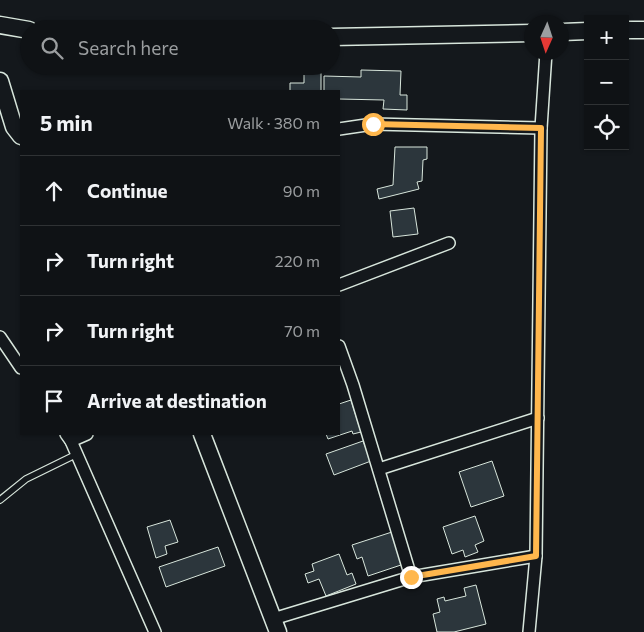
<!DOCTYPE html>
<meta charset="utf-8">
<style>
:root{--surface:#0f1215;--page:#181b1e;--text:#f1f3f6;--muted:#9b9ea0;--line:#2f3234}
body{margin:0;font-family:Commissioner,sans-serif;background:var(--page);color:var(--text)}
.controls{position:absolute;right:15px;top:15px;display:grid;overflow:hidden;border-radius:0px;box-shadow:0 1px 4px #0004}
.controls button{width:45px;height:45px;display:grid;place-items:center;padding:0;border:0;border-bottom:1px solid var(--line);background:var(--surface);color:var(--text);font:25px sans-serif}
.compass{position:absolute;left:524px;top:15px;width:45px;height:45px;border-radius:50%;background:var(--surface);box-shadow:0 1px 4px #0004;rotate:183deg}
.stop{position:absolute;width:15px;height:15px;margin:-11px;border:4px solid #ffb74d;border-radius:50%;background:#fff}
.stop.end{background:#ffb74d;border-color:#fff;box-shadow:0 1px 5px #0008}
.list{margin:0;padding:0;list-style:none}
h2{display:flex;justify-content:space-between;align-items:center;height:65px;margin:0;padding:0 20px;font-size:21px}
h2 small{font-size:16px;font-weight:400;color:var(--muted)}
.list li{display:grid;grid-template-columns:32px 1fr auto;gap:15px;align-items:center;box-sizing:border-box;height:70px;padding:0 20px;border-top:1px solid var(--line)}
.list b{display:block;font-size:19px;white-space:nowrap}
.list em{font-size:16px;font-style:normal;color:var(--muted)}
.icon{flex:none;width:28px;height:28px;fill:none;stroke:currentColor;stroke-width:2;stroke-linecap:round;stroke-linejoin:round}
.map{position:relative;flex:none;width:644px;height:632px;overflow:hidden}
.search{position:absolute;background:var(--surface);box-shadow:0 1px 4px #0004;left:20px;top:20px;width:320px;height:55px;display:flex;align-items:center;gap:12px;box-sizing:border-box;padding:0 18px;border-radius:28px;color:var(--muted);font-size:19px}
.panel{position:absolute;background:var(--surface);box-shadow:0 1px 4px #0004;left:20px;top:90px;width:320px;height:345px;border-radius:0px}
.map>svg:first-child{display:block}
.building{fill:#2c363c;stroke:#d8e6dc}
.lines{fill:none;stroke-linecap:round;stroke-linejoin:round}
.lane-casing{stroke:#d8e6dc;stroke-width:8}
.street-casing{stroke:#d8e6dc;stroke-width:14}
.secondary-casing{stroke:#d8e6dc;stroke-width:19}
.lane{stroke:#14181c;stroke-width:5.5}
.street{stroke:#14181c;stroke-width:11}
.secondary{stroke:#14181c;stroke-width:16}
.route{stroke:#ffb74d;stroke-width:6}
</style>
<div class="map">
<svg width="644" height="632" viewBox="0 0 644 632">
<rect width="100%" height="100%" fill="#14181c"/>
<!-- building -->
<g class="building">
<path d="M361,70L401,71L400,95H407V110L383,109L384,100L339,99V91H324V76L361,77Z"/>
<path d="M304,73H321V91H290V83H304Z"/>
<path d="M395,147H427V159L423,160L422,181L417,182L419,189L379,199L377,189L393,185Z"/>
<path d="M414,208L418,234L393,237L390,211Z"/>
<path d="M351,400L361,432L353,434L352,431L328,439L326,434H339V404Z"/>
<path d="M363,441L371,461L334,475L326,454Z"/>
<path d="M492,461L504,496L471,507L459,472Z"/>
<path d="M475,516L484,541L475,545L478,552L465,557L463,550L452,554L443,527Z"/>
<path d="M170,520L178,542L165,546L167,554L156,558L147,527Z"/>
<path d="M395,531L407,563L368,576L362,557L357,559L352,545Z"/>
<path d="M218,547L225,566L166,587L159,567Z"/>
<path d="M339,554L347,575L352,573L356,584L326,596L319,579L308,583L305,574L314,571L312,564Z"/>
<path d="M476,585L486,624L454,632H437L433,614L440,612L437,599L444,597L445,601L466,596L464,588Z"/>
</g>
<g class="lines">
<defs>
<path id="lane" d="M0,500L26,479L77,454"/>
<g id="street">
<path d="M339,129L373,124L541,128"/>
<path d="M339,285L449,243"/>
<path d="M0,337L21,368"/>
<path d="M339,346L353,385L411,577"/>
<path d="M66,434L71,441L155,632"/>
<path d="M71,441L87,434"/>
<path d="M379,469L538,418"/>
<path d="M273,619L411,577L536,556"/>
<path d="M529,632L536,556L541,128L546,52"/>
</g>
<g id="secondary">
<path d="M0,25L29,30"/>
<path d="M625,30H644"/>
<path d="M562,32L588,31"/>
<path d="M331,37L532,33"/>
<path d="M0,81L14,127L21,136"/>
<path d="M202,434L278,632"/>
</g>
</defs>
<!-- lane casing -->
<use href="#lane" class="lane-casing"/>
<!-- street casing -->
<use href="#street" class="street-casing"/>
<!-- secondary casing -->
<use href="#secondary" class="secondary-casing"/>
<!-- lane -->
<use href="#lane" class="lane"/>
<!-- street -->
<use href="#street" class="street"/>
<!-- secondary -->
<use href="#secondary" class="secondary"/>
</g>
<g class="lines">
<!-- route -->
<path class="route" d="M373,124L541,128L536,556L411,577"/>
</g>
</svg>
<div class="controls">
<button>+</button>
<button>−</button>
<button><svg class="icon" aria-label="locate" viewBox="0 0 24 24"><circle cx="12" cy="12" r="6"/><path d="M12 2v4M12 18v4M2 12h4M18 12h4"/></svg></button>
</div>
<svg class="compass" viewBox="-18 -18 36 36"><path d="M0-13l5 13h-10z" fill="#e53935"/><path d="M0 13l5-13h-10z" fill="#9b9ea0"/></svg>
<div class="stop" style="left:373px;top:124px"></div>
<div class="stop end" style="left:411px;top:577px"></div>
<div class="search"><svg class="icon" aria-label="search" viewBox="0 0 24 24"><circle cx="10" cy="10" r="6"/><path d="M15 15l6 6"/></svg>Search here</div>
<section class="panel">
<h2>5 min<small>Walk · 380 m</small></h2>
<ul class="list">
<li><svg class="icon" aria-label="ahead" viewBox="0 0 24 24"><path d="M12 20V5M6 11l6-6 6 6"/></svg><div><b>Continue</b></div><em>90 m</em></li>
<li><svg class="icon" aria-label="right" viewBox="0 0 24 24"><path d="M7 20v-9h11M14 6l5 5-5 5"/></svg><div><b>Turn right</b></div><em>220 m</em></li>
<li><svg class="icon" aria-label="right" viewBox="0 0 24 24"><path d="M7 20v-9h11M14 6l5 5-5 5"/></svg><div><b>Turn right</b></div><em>70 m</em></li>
<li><svg class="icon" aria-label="arrive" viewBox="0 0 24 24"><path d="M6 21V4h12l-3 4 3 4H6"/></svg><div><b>Arrive at destination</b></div></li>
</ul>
</section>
</div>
